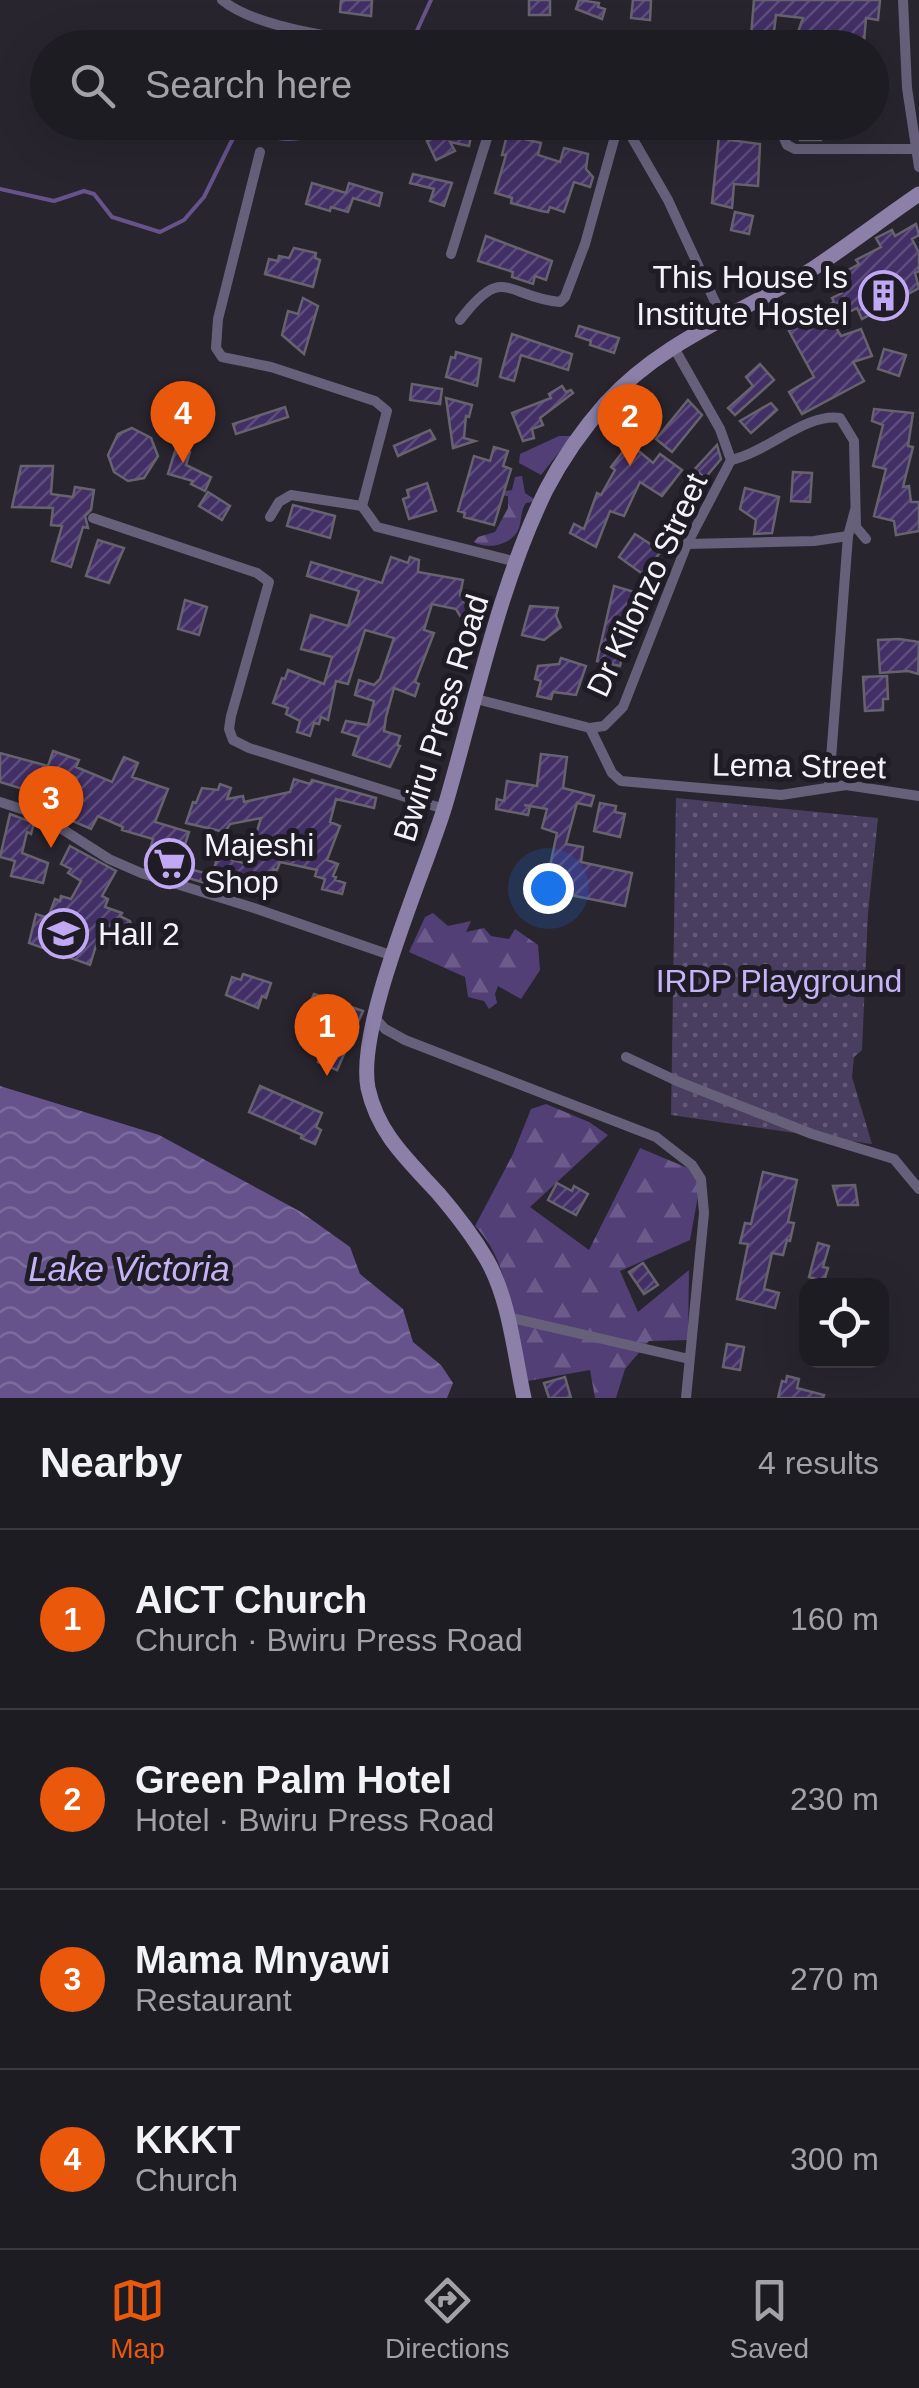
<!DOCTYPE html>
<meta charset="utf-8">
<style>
:root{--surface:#1e1c23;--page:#2b2930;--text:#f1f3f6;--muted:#a1a1a6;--line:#3c3a41;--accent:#ea580c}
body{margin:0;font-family:Arial,sans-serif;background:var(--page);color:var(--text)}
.controls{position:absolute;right:30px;bottom:30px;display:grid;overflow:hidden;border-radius:20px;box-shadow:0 10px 40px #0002}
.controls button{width:90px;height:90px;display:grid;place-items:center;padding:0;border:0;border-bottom:2px solid var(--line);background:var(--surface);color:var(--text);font:50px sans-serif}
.you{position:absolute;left:548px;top:888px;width:35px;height:35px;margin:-25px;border:8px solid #fff;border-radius:50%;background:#1a73e8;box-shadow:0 0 0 15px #1a73e833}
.badge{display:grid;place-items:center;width:65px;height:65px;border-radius:50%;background:var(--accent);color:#fff;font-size:32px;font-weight:700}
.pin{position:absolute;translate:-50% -82px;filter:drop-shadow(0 2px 5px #0008)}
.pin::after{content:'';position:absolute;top:52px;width:35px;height:30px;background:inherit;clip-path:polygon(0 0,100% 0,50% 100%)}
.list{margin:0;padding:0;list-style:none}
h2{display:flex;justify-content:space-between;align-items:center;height:130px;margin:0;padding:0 40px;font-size:42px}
h2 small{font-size:32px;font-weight:400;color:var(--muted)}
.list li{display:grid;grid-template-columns:65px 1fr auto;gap:30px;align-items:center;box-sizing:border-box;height:180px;padding:0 40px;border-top:2px solid var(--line)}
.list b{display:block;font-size:38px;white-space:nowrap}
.list p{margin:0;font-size:32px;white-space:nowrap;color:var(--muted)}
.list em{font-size:32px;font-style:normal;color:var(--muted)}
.icon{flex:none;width:55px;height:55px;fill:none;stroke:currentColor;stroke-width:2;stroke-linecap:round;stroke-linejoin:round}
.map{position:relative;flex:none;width:919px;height:1398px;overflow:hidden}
.search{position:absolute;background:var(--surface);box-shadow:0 10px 40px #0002;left:30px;right:30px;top:30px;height:110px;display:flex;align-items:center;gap:25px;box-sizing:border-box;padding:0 35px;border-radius:55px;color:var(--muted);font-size:38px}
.sheet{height:850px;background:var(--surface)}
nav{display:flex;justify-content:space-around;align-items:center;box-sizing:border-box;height:140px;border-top:2px solid var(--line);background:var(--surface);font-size:28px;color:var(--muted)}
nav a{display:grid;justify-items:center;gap:5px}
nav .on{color:var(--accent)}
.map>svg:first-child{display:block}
.forest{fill:url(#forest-firs)}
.park{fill:url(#park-dots)}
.water{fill:url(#water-waves)}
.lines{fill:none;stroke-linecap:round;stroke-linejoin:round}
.stream{stroke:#66538c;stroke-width:4}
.building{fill:url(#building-hatch);stroke:#66636f;stroke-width:2.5}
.street{stroke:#67607a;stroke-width:10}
.secondary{stroke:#8c80a9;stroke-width:15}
.labels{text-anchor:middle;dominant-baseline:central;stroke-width:10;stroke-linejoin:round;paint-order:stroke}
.poi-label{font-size:32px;fill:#f5f3fa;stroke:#1f1c26;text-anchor:start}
.street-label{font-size:32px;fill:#f5f3fa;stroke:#1f1c26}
.park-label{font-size:32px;fill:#c7b3f7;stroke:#1f1c26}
.water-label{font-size:35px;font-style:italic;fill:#c6b2f6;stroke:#1f1c26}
</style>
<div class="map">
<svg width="919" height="1398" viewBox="0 0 919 1398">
<defs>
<pattern id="forest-firs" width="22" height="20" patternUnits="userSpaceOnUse" patternTransform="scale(2.5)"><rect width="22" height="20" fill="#523f76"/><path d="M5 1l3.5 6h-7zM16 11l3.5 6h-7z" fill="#6c5b8a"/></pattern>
<pattern id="park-dots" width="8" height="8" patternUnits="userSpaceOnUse" patternTransform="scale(2.5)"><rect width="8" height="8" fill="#493e60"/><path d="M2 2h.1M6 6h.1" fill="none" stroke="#645a78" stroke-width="1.8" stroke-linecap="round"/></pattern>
<pattern id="water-waves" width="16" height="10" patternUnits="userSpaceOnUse" patternTransform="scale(2.5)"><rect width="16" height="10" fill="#66538c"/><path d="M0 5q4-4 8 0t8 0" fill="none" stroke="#7c6c9d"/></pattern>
<pattern id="building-hatch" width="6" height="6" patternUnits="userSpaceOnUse" patternTransform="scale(2.5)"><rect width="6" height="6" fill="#422f65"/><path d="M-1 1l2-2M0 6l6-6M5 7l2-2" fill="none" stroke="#5e4e7c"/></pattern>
</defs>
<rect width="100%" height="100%" fill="#28252f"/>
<!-- forest -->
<g class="forest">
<path d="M559,436H572L541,475L519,463L520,454Z"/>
<path d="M522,476L525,493L537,501L526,503C520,512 522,519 519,528C513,545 487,550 474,542L478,537L495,532L508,508V496L487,494L512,490L515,477Z"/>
<path d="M433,913L448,926L471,921L466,932L484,928L491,936L509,939L515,929L538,945L540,970L521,999L498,986L495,994L497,1003L489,1009L484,1001L468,997L465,977L409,952L425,917Z"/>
<path d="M546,1104L589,1122L608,1135L530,1207L589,1250L640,1148L702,1174L690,1240L620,1271L638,1312L689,1270L688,1340L649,1341L625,1369L616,1398H595L590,1370L522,1382C513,1332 512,1263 475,1226L513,1154L531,1109Z"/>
</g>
<!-- park -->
<path class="park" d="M676,798L878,818L868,913L862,1050L854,1057L852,1077L872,1144L671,1115Z"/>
<!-- water -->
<path class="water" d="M0,1086L159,1135L301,1212L350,1247L360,1274L403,1309L413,1342L441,1365L453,1383L447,1398H0Z"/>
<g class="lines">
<!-- stream -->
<g class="stream">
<path d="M409,48L431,0"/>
<path d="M0,189L54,201L84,191L94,194L112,217L160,232L184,220L204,197L239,126C275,139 299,149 330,122"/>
</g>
</g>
<!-- building -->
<g class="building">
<path d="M341,0H372L371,16L340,12Z"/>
<rect x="529" y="0" width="21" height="15"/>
<path d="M579,0L599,3L598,7L605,9L602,19L576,9Z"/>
<path d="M633,0H651L650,20L631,18Z"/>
<path d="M754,0H880L878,20L866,18L864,42L809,39L797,35L803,18L776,15L772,48H750Z"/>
<path d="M680,35L722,42L721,48H678Z"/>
<path d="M456,122H474L469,146L450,142L455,151L436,160L427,141L455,128Z"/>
<path d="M669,122H732L729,140L760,144L758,186L734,184L732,208L712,203L719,136L668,128Z"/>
<path d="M800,122H822L821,140H800Z"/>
<path d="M507,135L541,143L538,155L560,162L564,148L588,154L586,169L593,177L590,187L574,182L564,212L550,207L548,212L541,211L511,203L512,198L495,193L506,155H502Z"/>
<path d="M413,174L452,183L444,206L430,201L434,189L410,183Z"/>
<path d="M312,183L346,193L349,183L382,193L379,206L353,198L348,212L331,207L330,211L306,204Z"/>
<path d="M735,212L753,216L749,234L731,230Z"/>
<path d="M916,224L919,235L912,239L919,253V271L915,273L919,288L862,319L857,308L832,321L841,336L861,329L872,356L853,362L864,381L802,414L789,392L814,377L789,331L834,302L832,298L842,293L834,278L859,264L856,260L881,247L876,238L892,230L895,236Z"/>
<path d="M486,236L552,261L546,280L535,276L533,284L512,277L513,272L478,261Z"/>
<path d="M294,248L316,253L315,258L320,260L313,287L265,274L269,259L278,261L279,256L289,258Z"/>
<path d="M303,298L318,306L304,354L282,335L288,311L298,314Z"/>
<path d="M579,326L619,338L614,353L590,345L591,341L576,336Z"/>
<path d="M512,334L572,354L568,370L521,355L514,381L500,377Z"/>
<path d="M884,349L906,355L899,376L878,369Z"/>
<path d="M456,352L481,359L477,386L446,377L451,357L455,358Z"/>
<path d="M760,364L774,380L735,415L728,408L753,386L746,377Z"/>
<path d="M412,384L442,389L440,404L410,400Z"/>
<path d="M562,386L566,392L571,390L573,393L540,418L543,425L532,429L534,438L523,441L512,413L551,398L549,394Z"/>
<path d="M446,398L472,405L469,417L466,416L464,438L475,441L453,448Z"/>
<path d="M688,400L702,415L672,452L656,439Z"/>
<path d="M771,403L777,410L751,433L740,421Z"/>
<path d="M285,407L288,417L236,434L233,424Z"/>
<path d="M874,409L913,413L908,446L913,447L903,487L909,486L911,502H919V531L896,535L894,521L874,516L886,469L873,466L883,425L872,421Z"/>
<path d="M132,428L151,438L158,456L144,478L128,481L114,472L108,455L118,434Z"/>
<path d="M430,430L435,439L398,456L394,446Z"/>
<path d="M717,445L721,459L705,478L695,469Z"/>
<path d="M494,447L508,451L503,466L511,469L494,525L464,517L465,513L458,511L474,456L490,461Z"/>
<path d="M176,448L190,452L186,465L211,477L205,491L191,484L193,481L168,474Z"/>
<path d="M635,448L653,463L660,454L682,470L662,496L640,482L624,516L610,511L596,547L570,533L574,524L584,529L597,493L601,495L615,470L611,467L625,449L631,453Z"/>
<path d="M21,466H53L51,494L73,497L75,487L94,490L91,510L85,516L88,528L83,527L71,567L52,561L62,526L51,525L53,508L12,507Z"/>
<path d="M793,472L812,473L810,502L791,501Z"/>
<path d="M427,483L436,511L409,519L403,499L409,497L407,490Z"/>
<path d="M745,488L779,497L772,533L754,534L756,520L740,509Z"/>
<path d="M208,492L230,506L222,520L199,506Z"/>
<path d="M293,505L335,516L330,538L287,526Z"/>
<path d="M635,534L661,551L644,575L619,557Z"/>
<path d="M98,540L124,548L109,583L86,576Z"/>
<path d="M391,557L408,563L410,557L419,560L418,572L463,580L460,595L471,613L462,619L456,609L432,604L424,630L434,633L415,682L419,684L415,696L394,688L386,717L384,731L400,736L397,745L400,746L390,767L353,755L359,737L342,732L346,721L368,725L374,701L355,695L359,680L374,685L380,679L394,638L365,630L348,684L336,681L328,720L321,717L319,724L314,723L310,736L297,732L300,721L286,714L288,708L273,703L282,678L285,679L288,670L324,684L332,657L301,649L311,615L348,626L359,591L307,576L311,562L382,583Z"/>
<path d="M614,586L648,596L640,623L630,621L620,666L597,661Z"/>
<path d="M185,600L207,607L199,635L178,629Z"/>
<path d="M530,606L558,608L556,616L561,627L544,640L522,635Z"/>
<path d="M899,639L919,642L918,674L908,671L880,673L878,640Z"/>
<path d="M561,658L586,666L576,695L553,692L551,699L537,696L541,681L535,679L538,666L559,664Z"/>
<path d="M887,676L888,699H883V710L865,711L863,677Z"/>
<path d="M53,751L79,760L76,767L112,782L124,757L138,763L132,777L168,789L155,822L189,832L178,866L212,875L218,856L247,864L261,818L230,824L225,832L186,823L193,802L196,803L202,788L218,790L220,784L231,788L227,799L243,796L244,802L290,792L294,779L310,784L312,780L376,798L374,808L336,799L330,822L340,826L327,860L338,864L333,876L336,877L335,880L345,883L342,894L322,889L325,879L315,876L317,870L280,862L277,870L273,869L268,886L235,877L233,885L220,881L218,887L145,865L153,839L122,830L123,827L98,816L91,829L61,816L77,778L55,769L47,789L31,783L29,791L0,782V753L48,766Z"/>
<path d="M541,754L567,757L563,788L594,796L591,806L577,803L566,844L583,847L581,862L632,873L625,906L545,890L557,833L542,828L547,809L524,805L530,806L528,815L496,809L497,799L504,801L507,781L537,786Z"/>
<path d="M600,803L616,806L615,812L625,814L620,837L594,831Z"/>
<path d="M10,814L34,823L31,834L27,832L22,853L48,863L43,883L11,876L15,861L0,857Z"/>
<path d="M70,846L116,871L102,896L108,899L105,907L122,913L120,916L130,921L131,925L125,940L119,938L117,942L105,937L104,941L98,939L90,965L29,943L36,914L48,918L55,899L60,901L61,896L71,899L81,881L68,873L71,869L61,864Z"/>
<path d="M243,974L271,983L266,998L262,996L258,1008L226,995L232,977L241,980Z"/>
<path d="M314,994L363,1011L337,1070L318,1062L334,1020L323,1017L326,1009L310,1003Z"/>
<path d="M260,1086L322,1113L316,1127L321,1130L315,1144L301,1138L302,1135L249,1112Z"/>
<path d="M763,1172L797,1180L788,1222L794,1223L790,1241L787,1240L783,1255L772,1253L764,1289L779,1293L775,1308L737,1299L748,1244L740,1243L745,1223L751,1224Z"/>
<path d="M557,1183L572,1191L574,1186L588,1194L576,1215L548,1200Z"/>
<path d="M855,1185L858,1205H838L833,1186Z"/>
<path d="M818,1243L829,1246L823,1267L828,1268L824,1281L809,1277Z"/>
<path d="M643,1263L658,1285L644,1294L629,1272Z"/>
<path d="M727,1344L744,1347L740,1370L723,1367Z"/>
<path d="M787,1376L799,1379L797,1388L824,1395L823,1398H778L782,1381L786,1382Z"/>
<path d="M565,1377L571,1398H549L544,1383Z"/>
</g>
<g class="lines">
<!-- street -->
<g class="street">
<path d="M222,0C258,30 345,37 392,48"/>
<path d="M903,0L907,88L919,167"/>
<path d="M623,122L668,200L722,317"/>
<path d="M777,122L787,145L795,149H915"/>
<path d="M260,152L218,319L216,348L222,357L271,367L375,401L387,411L362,506L377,527L517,562"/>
<path d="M451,254L492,122"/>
<path d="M460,320C504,262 506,297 560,302L565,297L585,244L619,122"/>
<path d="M731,460C768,452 805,413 840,418L854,441L856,527L866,539"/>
<path d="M270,517L279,502L291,495L362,506"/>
<path d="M93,518L257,573L269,582L231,716L229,729L233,740L249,748L444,809"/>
<path d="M687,544L814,541L848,536"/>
<path d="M476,699L590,728L604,726L623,707L687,544L731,460L720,429L673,346"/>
<path d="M590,728L612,773L621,781L781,795L846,785L919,796"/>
<path d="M829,785L848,536L855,510"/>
<path d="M0,802L40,815L109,859L141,873L254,908L393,956"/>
<path d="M375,1018L385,1029L405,1040L656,1137L692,1165L701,1179L704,1213L686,1398"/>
<path d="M626,1057L677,1081L812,1134L894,1159L919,1189"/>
<path d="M508,1317L689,1359"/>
</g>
<!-- secondary -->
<path class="secondary" d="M524,1398C514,1353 510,1301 487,1260C473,1236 456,1214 438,1193C408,1160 378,1134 368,1088C356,1025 425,872 445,806C476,701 498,588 546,490C562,459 583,429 606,403C664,339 743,313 814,268C850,244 884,218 919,194"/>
</g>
<!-- icons -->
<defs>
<symbol id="building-ring" viewBox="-11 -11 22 22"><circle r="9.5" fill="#1f1c26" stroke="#c0a8f4" stroke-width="1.5"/><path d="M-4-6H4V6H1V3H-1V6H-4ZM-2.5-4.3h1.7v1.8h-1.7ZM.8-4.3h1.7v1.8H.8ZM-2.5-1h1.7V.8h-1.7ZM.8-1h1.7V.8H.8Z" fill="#c0a8f4"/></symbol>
<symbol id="supermarket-ring" viewBox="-11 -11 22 22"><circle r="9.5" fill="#1f1c26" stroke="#c0a8f4" stroke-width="1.5"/><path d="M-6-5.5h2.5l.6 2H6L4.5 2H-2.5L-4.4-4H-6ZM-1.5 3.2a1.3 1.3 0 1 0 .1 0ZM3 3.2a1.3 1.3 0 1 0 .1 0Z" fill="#c0a8f4"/></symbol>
<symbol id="university-ring" viewBox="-11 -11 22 22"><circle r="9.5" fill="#1f1c26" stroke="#c0a8f4" stroke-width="1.5"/><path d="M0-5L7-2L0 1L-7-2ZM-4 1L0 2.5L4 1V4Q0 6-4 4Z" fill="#c0a8f4"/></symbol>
</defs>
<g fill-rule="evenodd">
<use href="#building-ring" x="856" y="268" width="55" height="55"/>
<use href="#supermarket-ring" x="142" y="836" width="55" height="55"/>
<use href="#university-ring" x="36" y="906" width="55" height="55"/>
</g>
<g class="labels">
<!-- poi labels -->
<g class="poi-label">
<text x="848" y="277" text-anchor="end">This House Is<tspan x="848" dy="37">Institute Hostel</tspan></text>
<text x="204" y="845">Majeshi<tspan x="204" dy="37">Shop</tspan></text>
<text x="98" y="934">Hall 2</text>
</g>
<!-- street labels -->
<g class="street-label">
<text transform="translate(647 585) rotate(-65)">Dr Kilonzo Street</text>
<text transform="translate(441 718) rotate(-73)">Bwiru Press Road</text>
<text transform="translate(799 766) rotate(1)">Lema Street</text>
</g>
<!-- park labels -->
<g class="park-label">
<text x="779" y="981">IRDP Playground</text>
</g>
<!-- water labels -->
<g class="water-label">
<text x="129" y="1268">Lake Victoria</text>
</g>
</g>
</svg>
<div class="controls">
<button><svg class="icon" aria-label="locate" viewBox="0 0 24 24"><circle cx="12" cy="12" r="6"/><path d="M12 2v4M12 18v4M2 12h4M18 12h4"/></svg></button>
</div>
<div class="you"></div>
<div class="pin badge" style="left:327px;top:1076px">1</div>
<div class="pin badge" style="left:630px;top:466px">2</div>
<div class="pin badge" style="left:51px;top:848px">3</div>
<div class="pin badge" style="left:183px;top:463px">4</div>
<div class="search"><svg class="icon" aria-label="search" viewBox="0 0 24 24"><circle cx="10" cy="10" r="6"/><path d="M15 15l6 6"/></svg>Search here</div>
</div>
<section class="sheet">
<h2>Nearby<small>4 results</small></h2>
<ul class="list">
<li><span class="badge">1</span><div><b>AICT Church</b><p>Church · Bwiru Press Road</p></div><em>160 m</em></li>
<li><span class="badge">2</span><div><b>Green Palm Hotel</b><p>Hotel · Bwiru Press Road</p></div><em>230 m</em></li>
<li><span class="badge">3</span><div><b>Mama Mnyawi</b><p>Restaurant</p></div><em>270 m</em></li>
<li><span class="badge">4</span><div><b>KKKT</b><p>Church</p></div><em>300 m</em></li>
</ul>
</section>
<nav>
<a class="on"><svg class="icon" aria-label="map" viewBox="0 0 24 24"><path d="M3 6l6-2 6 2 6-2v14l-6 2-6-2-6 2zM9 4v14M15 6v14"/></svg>Map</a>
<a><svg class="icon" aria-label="directions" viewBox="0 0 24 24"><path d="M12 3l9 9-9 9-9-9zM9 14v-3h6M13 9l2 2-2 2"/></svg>Directions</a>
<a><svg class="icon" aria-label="saved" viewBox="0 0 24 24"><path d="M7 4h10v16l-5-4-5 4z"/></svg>Saved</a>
</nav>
